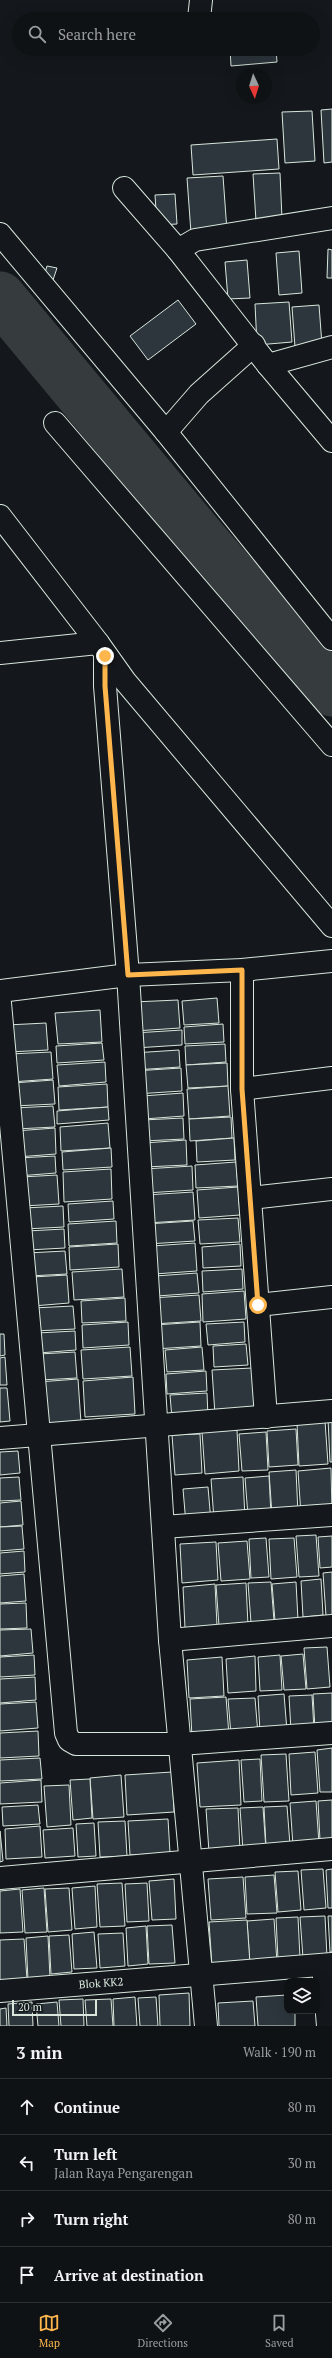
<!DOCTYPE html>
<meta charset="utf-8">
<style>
:root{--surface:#0f1215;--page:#181b1e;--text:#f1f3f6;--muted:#9b9ea0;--line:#2f3234;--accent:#ffb74d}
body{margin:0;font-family:"PT Serif",serif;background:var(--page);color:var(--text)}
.controls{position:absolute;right:12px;bottom:12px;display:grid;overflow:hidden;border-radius:8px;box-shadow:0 4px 16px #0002}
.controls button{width:36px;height:36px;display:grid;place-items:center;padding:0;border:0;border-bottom:1px solid var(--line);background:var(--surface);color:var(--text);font:20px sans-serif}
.compass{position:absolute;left:236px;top:68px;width:36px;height:36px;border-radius:50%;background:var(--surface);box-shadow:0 4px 16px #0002;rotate:176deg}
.scale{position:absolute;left:12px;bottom:10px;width:85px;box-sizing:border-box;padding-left:4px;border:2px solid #d8e6dc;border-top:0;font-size:11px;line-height:14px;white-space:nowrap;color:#d8e6dc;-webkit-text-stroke:3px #14181c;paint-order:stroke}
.stop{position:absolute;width:12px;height:12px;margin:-9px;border:3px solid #ffb74d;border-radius:50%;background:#fff}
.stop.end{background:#ffb74d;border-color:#fff;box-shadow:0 1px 4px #0008}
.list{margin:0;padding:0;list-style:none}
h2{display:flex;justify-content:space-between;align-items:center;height:52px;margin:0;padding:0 16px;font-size:17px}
h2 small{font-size:13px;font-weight:400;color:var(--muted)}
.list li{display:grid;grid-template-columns:26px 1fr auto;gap:12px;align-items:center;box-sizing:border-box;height:56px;padding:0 16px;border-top:1px solid var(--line)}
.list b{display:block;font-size:15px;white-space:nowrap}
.list p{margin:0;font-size:13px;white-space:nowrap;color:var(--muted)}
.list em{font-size:13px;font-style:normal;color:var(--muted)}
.icon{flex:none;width:22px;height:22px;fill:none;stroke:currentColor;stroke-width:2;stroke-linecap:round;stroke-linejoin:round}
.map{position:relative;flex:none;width:332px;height:2026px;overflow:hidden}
.search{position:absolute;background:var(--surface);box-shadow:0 4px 16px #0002;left:12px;right:12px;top:12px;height:44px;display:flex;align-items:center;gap:10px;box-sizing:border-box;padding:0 14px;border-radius:22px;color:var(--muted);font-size:15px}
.sheet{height:276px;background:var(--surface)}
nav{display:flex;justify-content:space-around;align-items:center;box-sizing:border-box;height:56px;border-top:1px solid var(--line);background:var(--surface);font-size:11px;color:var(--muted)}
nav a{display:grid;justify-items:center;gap:2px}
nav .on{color:var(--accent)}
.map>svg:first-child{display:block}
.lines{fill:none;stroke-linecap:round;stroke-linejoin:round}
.river{stroke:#363b3e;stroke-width:51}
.building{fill:#2c363c;stroke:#d8e6dc}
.minor-casing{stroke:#d8e6dc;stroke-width:24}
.minor{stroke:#14181c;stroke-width:22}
.route{stroke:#ffb74d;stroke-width:5}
.labels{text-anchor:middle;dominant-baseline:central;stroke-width:3;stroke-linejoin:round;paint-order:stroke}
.street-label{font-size:11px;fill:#d8e6dc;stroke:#14181c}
</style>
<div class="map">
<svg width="332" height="2026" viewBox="0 0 332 2026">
<rect width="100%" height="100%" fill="#14181c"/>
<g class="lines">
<!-- river -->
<path class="river" d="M0,297L203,541L332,691"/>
</g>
<!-- building -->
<g class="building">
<path d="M230,49H276L277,62L231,66Z"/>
<path d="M332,109V162L324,163L321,110Z"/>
<path d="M312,111L315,161L285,163L282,112Z"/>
<path d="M277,139L279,169L193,175L191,145Z"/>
<path d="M280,173L282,219L256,221L253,174Z"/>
<path d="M223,176L227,231L191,233L187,178Z"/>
<path d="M175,194L177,224L157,225L155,195Z"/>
<path d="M328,249L332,250V278H327Z"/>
<path d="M299,251L302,293L279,295L276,253Z"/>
<path d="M247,260L250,298L228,299L225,262Z"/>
<path d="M47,266L57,268L51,286L42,283Z"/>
<path d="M178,300L196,324L148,360L130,336Z"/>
<path d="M289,302L292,342L257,345L255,304Z"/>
<path d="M319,305L322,345L295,347L292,307Z"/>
<path d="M217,998L219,1023L184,1025L182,1001Z"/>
<path d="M178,1000L180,1028L135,1031L133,1002Z"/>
<path d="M100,1010L102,1042L58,1044L55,1013Z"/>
<path d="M46,1023L48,1050L9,1052L7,1025Z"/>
<path d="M223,1024L224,1042L185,1044L184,1027Z"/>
<path d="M182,1030V1045L135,1048L134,1033Z"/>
<path d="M102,1043L104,1060L57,1063L56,1046Z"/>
<path d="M225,1044L226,1062L186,1065L185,1046Z"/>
<path d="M179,1050L180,1067L134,1070L133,1053Z"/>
<path d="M51,1052L53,1079L11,1082L9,1054Z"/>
<path d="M105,1062L106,1082L59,1086L57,1065Z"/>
<path d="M227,1063L228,1086L188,1088L186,1065Z"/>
<path d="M181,1068L182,1091L136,1094L134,1071Z"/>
<path d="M53,1080L55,1104L14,1106L13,1083Z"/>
<path d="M107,1084L108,1107L59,1110L58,1087Z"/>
<path d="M228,1086L230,1116L189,1119L187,1089Z"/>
<path d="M183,1093L184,1116L144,1119L142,1096Z"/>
<path d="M53,1106L55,1127L16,1129L14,1108Z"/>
<path d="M108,1107L109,1120L57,1124V1111Z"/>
<path d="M231,1117L232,1138L190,1141L189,1119Z"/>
<path d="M183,1118L184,1139L144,1141L143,1120Z"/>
<path d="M108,1123L110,1148L61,1151L60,1127Z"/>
<path d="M55,1128L56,1154L17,1157L15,1131Z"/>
<path d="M234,1138L235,1160L197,1162L196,1141Z"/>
<path d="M186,1140L187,1165L145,1167L144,1143Z"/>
<path d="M111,1148L112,1167L63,1170L62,1152Z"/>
<path d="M55,1156L56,1173L18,1176L17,1158Z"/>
<path d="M236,1162L238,1186L196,1188L195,1165Z"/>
<path d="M192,1166L193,1190L146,1193L144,1169Z"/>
<path d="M111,1169L112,1199L64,1202L63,1172Z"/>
<path d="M57,1175L59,1204L23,1206L21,1177Z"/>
<path d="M238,1187L240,1215L199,1218L197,1190Z"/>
<path d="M193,1192L195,1220L147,1223L145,1195Z"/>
<path d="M113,1201L114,1219L69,1222L68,1204Z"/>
<path d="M63,1206L64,1227L25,1229L24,1208Z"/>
<path d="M238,1218L240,1242L200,1244L198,1220Z"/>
<path d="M116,1221L117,1243L69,1246L68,1224Z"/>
<path d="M193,1221L195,1241L148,1244L146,1224Z"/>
<path d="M64,1229L65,1248L28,1250L27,1231Z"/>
<path d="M195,1243L197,1271L154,1274L152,1246Z"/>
<path d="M118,1244L119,1267L70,1270L69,1247Z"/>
<path d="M240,1244L241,1266L203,1268L202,1247Z"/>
<path d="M65,1251L67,1274L29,1276L27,1253Z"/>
<path d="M122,1269L124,1297L74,1300L72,1272Z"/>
<path d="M242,1269L243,1289L203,1292L202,1271Z"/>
<path d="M197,1273L199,1293L157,1296L155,1276Z"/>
<path d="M67,1275L69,1303L33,1306L32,1277Z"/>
<path d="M244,1291L246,1319L203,1322L202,1294Z"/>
<path d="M199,1295L201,1321L153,1324L151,1298Z"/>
<path d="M125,1298L126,1321L82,1323L81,1301Z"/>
<path d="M73,1306L75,1329L35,1331L33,1308Z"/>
<path d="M128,1322L129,1345L83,1348L82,1325Z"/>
<path d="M200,1322L201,1346L155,1349L154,1325Z"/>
<path d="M244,1322L245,1342L208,1345L206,1324Z"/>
<path d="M75,1331L76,1350L39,1353L37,1333Z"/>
<path d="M0,1334H4L5,1355L0,1356Z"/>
<path d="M246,1344L248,1365L214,1367L213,1346Z"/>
<path d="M130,1347L132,1376L83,1379L81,1350Z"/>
<path d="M202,1347L204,1370L167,1372L165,1350Z"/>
<path d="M75,1352L77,1378L41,1380L39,1354Z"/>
<path d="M5,1357L7,1385H0V1358Z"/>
<path d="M252,1368L255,1413L215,1415L212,1370Z"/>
<path d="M206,1371L207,1391L167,1394L166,1374Z"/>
<path d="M133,1377L135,1414L85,1417L83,1381Z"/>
<path d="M78,1379L81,1423L41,1425L38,1382Z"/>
<path d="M0,1388H7L10,1421L0,1422Z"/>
<path d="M207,1393L208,1417L172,1419L170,1395Z"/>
<path d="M328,1419H332V1462H330Z"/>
<path d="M325,1421L328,1464L299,1466L297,1423Z"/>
<path d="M296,1429L298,1465L269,1467L267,1431Z"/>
<path d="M237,1430L239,1471L205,1474L202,1432Z"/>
<path d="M266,1432L268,1470L242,1471L239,1434Z"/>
<path d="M200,1434L202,1473L175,1475L172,1435Z"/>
<path d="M18,1451L20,1473L0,1475V1452Z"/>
<path d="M331,1468L332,1513L301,1515L298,1471Z"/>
<path d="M296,1470L298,1514L272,1515L269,1472Z"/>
<path d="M269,1476L271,1515L248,1516L245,1478Z"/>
<path d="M19,1477L21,1500L0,1501V1478Z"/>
<path d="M243,1477L245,1518L214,1520L211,1479Z"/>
<path d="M208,1487L211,1522L186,1524L183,1489Z"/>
<path d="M21,1501L23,1525L0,1527V1503Z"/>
<path d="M22,1526L24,1549L0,1551V1527Z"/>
<path d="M316,1535L319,1576L299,1577L296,1536Z"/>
<path d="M332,1536V1567L320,1568L318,1537Z"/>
<path d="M266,1538L269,1577L251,1578L249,1539Z"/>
<path d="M294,1538L297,1577L271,1579L269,1539Z"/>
<path d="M247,1541L250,1579L221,1581L218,1543Z"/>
<path d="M216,1542L218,1580L182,1583L180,1544Z"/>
<path d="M24,1551L25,1572L0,1574V1553Z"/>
<path d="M332,1572V1616H326L323,1573Z"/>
<path d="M24,1574L26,1601L0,1603V1576Z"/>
<path d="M321,1579L323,1615L303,1617L301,1581Z"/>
<path d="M271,1582L274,1621L251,1623L248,1583Z"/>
<path d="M296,1582L298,1620L275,1621L272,1584Z"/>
<path d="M246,1583L248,1625L219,1626L216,1585Z"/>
<path d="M215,1584L217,1626L185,1628L183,1587Z"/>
<path d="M26,1603L27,1628L0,1629V1604Z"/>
<path d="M31,1629L33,1653L0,1656V1630Z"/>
<path d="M327,1647L330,1687L307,1689L304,1648Z"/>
<path d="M303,1654L306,1689L284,1690L281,1656Z"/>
<path d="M34,1655L35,1675L0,1677V1657Z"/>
<path d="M280,1655L282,1690L260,1691L258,1657Z"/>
<path d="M255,1656L256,1691L228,1693L226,1659Z"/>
<path d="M222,1657L224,1696L189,1698L187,1660Z"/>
<path d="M35,1677L36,1700L0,1703V1679Z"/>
<path d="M332,1693V1728L315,1729L313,1694Z"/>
<path d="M284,1694L287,1731L260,1732L258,1696Z"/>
<path d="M312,1695L314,1730L291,1731L289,1696Z"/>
<path d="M226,1697L229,1735L192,1737L190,1699Z"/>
<path d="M255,1698L258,1734L231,1735L228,1699Z"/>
<path d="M36,1702L38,1728L0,1731V1704Z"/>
<path d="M38,1731L39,1756L0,1758V1733Z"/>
<path d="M332,1748V1792H320L317,1750Z"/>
<path d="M315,1752L318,1793L291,1795L289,1754Z"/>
<path d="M286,1754L289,1801L264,1802L261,1755Z"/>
<path d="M40,1758L42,1779L0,1781V1760Z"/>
<path d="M260,1759L262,1801L244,1802L241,1760Z"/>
<path d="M239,1760L241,1805L200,1807L197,1763Z"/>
<path d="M172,1772L174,1812L127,1815L125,1775Z"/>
<path d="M121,1775L124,1817L93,1819L90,1778Z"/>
<path d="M90,1779L92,1818L73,1820L70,1780Z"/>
<path d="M41,1780L42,1802L0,1804V1783Z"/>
<path d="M69,1785L71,1825L47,1827L44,1786Z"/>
<path d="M332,1800V1840L320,1841L318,1801Z"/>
<path d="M316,1801L319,1844L293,1846L290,1803Z"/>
<path d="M38,1805L40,1824L3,1826L2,1807Z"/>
<path d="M287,1806L290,1845L266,1846L264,1807Z"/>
<path d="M263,1807L266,1850L243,1851L240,1808Z"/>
<path d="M238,1808L240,1850L209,1852L206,1809Z"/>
<path d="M168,1819L170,1853L130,1855L128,1821Z"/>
<path d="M125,1821L127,1856L100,1857L98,1822Z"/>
<path d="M94,1823L96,1856L78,1857L76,1824Z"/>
<path d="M40,1826L42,1857L6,1859L5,1829Z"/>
<path d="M73,1828L75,1856L45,1858L43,1830Z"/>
<path d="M0,1831L3,1861L0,1862Z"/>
<path d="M323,1869L326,1908L304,1910L301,1870Z"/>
<path d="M332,1869V1908H328L326,1870Z"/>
<path d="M298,1871L301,1910L278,1912L275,1872Z"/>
<path d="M274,1875L277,1913L247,1914L245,1877Z"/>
<path d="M243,1877L246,1918L211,1920L208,1879Z"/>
<path d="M174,1879L176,1919L152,1920L149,1881Z"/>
<path d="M122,1883L125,1926L100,1927L97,1884Z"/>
<path d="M147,1883L149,1921L127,1922L125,1884Z"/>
<path d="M95,1886L97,1927L75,1929L72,1888Z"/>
<path d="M44,1888L47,1932L25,1933L22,1890Z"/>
<path d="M69,1888L72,1930L48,1932L45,1889Z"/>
<path d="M20,1889L23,1932L0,1933V1891Z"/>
<path d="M325,1916L327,1957L303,1958L300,1917Z"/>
<path d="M328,1916H332V1952H330Z"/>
<path d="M298,1917L300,1958L278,1959L276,1918Z"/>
<path d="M274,1919L277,1962L250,1964L247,1921Z"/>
<path d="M247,1920L250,1964L212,1966L209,1922Z"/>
<path d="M172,1925L175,1963L149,1964L147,1926Z"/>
<path d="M146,1926L148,1964L128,1966L126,1928Z"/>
<path d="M94,1932L97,1968L74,1969L72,1934Z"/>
<path d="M123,1933L125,1966L100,1968L98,1934Z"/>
<path d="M69,1935L72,1972L51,1974L49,1936Z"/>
<path d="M48,1936L50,1978L28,1980L26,1938Z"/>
<path d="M24,1939L27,1979L0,1981V1940Z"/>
<path d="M189,1993L190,2026H160L159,1995Z"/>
<path d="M287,1995V2011H295V2026H258L256,1997Z"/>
<path d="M135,1997L137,2026H114L113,1999Z"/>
<path d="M156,1997L158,2026H140L138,1998Z"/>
<path d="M83,1999L84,2026H61L59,2000Z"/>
<path d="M111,1999L113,2026H87L85,2000Z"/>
<path d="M253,2001L255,2026H219L218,2003Z"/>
<path d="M32,2002L33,2026H9L8,2004Z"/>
<path d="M57,2002L59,2026H38L36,2004Z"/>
<path d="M6,2008L7,2026H0V2009Z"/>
</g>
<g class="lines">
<defs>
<g id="minor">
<path d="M199,19L201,0"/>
<path d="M124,188L178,250"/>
<path d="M332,218L195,240L178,250L268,365L332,441"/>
<path d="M0,234L166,432L332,639"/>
<path d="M268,365L332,347"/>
<path d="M55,423L332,745"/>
<path d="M166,432L199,394L254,345"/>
<path d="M0,516L98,643L125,681L332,926"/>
<path d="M0,653L98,643"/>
<path d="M105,656V686L128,975L170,1640L206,2026"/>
<path d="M242,970V1089L266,1417"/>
<path d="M0,991L128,975L242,970L332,961"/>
<path d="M0,1003L66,1733L69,1740L76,1744H180L332,1733"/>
<path d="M242,1089L332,1078"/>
<path d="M250,1198L332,1189"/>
<path d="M258,1305L332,1297"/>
<path d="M0,1438L332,1411"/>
<path d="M163,1527L332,1515"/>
<path d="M170,1640L332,1626"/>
<path d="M0,1878L332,1849"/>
<path d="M323,1965L328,2026"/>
<path d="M0,1991L332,1964"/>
</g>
</defs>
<!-- minor casing -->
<use href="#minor" class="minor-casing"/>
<!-- minor -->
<use href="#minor" class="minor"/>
</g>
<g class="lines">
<!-- route -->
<path class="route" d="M105,656V686L128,975L242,970V1089L258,1305"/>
</g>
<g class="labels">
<!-- street labels -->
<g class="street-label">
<text transform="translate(101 1983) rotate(-4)">Blok KK2</text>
</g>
</g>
</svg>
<div class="controls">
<button><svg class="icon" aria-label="layers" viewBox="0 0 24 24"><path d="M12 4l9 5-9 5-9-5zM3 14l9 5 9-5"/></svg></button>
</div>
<svg class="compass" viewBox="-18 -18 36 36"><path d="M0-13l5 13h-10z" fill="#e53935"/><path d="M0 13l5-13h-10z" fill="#9b9ea0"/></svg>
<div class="scale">20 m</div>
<div class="stop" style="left:258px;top:1305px"></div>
<div class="stop end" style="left:105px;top:656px"></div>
<div class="search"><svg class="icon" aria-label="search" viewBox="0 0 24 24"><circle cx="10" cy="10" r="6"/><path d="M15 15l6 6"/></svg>Search here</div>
</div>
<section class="sheet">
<h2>3 min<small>Walk · 190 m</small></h2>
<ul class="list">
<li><svg class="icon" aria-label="ahead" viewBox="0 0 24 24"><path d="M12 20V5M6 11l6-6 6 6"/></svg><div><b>Continue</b></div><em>80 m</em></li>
<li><svg class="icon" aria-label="left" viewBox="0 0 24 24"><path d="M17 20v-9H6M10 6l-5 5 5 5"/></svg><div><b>Turn left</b><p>Jalan Raya Pengarengan</p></div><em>30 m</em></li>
<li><svg class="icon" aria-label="right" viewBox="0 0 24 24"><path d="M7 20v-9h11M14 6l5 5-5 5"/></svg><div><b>Turn right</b></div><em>80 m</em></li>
<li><svg class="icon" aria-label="arrive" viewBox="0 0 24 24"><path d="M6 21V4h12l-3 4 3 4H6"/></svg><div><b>Arrive at destination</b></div></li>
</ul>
</section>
<nav>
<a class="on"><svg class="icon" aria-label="map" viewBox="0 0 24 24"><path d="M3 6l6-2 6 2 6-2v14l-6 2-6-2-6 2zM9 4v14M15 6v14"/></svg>Map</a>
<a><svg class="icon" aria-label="directions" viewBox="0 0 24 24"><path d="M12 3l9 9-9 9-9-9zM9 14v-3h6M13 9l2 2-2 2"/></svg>Directions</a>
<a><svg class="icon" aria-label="saved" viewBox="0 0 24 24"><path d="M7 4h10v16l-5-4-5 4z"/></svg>Saved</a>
</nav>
